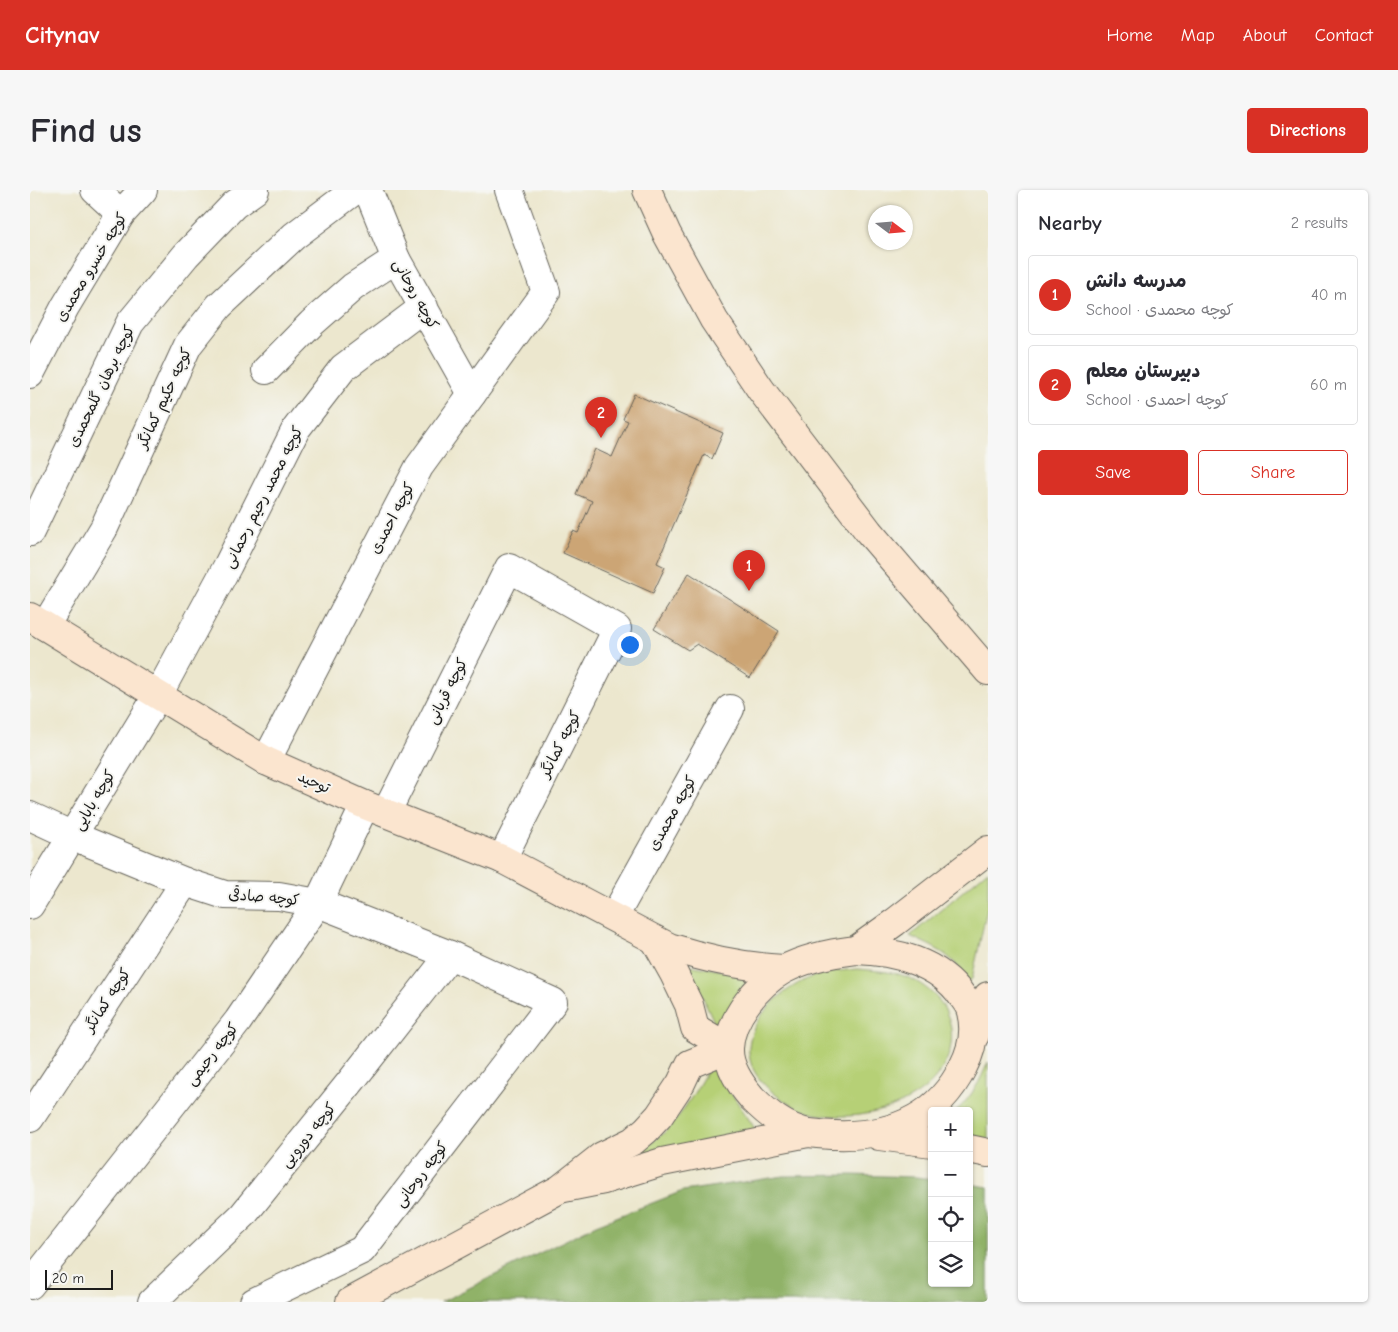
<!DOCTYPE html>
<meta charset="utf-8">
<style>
:root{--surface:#fff;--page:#f7f7f7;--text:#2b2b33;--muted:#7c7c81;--line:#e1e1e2;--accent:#d93025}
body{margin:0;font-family:"Comic Neue","Playpen Sans Arabic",sans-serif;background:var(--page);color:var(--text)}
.controls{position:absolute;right:15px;bottom:15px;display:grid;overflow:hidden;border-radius:5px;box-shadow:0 1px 4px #0004}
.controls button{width:45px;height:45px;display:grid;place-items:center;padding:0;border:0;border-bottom:1px solid var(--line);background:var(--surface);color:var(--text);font:25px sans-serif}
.compass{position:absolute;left:838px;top:15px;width:45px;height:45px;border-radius:50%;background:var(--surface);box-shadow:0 1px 4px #0004;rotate:106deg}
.scale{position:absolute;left:15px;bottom:12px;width:68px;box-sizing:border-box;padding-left:5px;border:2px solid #1c1c1c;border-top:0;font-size:14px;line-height:18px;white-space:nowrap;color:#1c1c1c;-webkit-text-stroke:4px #f6f6f2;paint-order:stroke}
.you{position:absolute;left:599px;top:454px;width:18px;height:18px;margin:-12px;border:4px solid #fff;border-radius:50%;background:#1a73e8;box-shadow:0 0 0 8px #1a73e833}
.badge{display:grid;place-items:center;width:32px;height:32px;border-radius:50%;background:var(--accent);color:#fff;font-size:16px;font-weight:700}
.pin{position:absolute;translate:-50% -41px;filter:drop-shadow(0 1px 2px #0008)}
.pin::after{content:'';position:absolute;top:26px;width:18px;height:15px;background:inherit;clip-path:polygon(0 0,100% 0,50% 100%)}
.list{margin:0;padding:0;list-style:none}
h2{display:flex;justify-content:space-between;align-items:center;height:65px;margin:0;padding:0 20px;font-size:21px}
h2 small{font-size:16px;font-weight:400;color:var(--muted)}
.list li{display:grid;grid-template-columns:32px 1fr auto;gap:15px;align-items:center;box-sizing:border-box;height:80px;margin:0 10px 10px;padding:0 10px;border:1px solid var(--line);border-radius:5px}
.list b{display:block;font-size:19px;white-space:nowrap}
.list p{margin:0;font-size:16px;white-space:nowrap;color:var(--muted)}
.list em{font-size:16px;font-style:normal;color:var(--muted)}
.actions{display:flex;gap:10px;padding:15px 20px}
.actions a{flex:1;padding:11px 0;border:1px solid var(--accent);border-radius:5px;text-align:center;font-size:18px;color:var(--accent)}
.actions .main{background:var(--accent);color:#fff}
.icon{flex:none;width:28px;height:28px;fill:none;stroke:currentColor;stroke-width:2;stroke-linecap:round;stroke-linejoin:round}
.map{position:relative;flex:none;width:958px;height:1112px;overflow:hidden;border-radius:5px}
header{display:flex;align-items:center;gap:30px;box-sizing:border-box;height:70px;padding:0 25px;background:var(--accent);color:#fff}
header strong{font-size:24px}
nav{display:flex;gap:28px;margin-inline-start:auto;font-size:18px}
.intro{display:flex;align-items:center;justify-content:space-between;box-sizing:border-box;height:120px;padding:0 30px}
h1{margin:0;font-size:35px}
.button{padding:12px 22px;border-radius:5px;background:var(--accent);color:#fff;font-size:18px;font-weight:700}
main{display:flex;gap:30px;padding:0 30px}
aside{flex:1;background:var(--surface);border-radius:5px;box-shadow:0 1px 4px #0004}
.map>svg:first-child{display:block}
.green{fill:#b6d076;stroke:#697649}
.forest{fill:#90b267;stroke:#566742}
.building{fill:#cca575}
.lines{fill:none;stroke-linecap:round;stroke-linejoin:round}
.street-casing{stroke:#65635a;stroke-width:30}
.secondary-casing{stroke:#65635a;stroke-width:30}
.street{stroke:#fff;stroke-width:28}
.secondary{stroke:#fbe5cf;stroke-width:28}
.labels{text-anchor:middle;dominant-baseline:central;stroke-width:4;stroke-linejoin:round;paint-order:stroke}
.street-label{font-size:15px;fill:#1c1c1c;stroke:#f6f6f2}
</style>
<header>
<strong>Citynav</strong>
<nav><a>Home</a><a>Map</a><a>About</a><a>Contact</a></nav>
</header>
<div class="intro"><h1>Find us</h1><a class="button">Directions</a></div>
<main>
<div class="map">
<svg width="958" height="1112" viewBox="0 0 958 1112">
<rect width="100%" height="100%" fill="#f6f6f2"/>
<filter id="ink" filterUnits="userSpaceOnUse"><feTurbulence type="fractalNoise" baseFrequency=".02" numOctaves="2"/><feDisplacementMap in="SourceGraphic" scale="10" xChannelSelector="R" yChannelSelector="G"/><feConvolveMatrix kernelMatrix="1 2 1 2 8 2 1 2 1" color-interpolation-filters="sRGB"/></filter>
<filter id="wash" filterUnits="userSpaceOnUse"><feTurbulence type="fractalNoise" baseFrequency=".0096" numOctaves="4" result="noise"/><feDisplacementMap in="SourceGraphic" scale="20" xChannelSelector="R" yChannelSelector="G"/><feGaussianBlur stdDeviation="1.12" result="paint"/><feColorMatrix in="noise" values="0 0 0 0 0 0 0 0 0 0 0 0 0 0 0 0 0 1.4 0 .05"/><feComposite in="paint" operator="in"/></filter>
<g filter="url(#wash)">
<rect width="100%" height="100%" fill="#ece7ce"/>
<!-- green -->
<g class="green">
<path d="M958,680V714L942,789L938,792C923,764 907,759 880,746Z"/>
<path d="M658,775L724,786L685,834Z"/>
<path d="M827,779C840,780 854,781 868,784C884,788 898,798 909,810C920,825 924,842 920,860C906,914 835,933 785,924C768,920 752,911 739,899C694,860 733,810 775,790C791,782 809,781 827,779Z"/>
<path d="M958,872V949L939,946V921H926C943,905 949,893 958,872Z"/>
<path d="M681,873L726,940L607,967C614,955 629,949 638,939C655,920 669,896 681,873Z"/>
</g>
<!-- forest -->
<path class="forest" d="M822,985L886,987L902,989V1093H939V994L958,997V1112H411L566,1035L653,1001L754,986Z"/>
<g id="blocks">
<!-- building -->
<g class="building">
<path d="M604,204L693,243L682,269L674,265L627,373L635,377L623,403L533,363L543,341L548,343L562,311L546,304L565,259L582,267L598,231L593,229Z"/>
<path d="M659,383L749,441L720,488L667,454L658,460L624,439Z"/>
</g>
</g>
</g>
<g filter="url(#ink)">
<use href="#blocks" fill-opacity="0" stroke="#65635a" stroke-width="1"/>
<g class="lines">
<defs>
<g id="street">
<path d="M65,0L91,24"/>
<path d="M338,0L366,69L442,204"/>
<path d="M236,180L282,133L323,97L366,69"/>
<path d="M0,184L35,117L91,24L113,0"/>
<path d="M0,342L100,133L156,65L204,15L225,0"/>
<path d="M15,436L74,338L158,155L189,116L264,46L325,0"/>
<path d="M236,571L389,277L516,102L479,0"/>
<path d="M356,623L479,378L587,439L472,669"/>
<path d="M0,626L43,646L155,692L195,705L249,706L288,713L420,765L523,812L332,1060L224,1112"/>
<path d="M0,715L128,505L198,375L266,239L313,178L394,117"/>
<path d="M584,727L700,519"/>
<path d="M0,928L155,692"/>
<path d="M0,1095L208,831L288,713L335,615"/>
<path d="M122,1112L213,1025L322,890L420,765"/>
</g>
<g id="secondary">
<path d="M617,0L637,44L684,130L731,200L839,342L958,481"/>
<path d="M0,427L236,571L335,615L472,669L639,757C677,769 714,777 754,779"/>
<path d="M625,750L644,784L659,815L665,838L699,858"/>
<path d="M826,760C864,761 909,772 932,806C936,811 940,817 941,822C946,841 942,860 933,877C908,928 861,947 805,945C797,945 788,944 779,943C756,939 738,924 722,908C710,894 698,877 699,858C700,828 728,794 753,780C775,768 801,763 826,760Z"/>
<path d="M826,760L865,732L958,660"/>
<path d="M945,845L958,806"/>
<path d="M849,946L902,953"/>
<path d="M939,959L958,963"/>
<path d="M534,998L574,990L632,972L778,943"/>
<path d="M320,1112L530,999L572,966L603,951L616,940L629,926L651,893L660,874L699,858"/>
</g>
</defs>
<!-- street casing -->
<use href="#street" class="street-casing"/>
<!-- secondary casing -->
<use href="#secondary" class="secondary-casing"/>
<!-- street -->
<use href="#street" class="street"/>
<!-- secondary -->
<use href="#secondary" class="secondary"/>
</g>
</g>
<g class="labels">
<!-- street labels -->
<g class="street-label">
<text transform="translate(61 77) rotate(-59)">کوچه خسرو محمدی</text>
<text transform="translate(386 104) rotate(61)">کوچه روحانی</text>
<text transform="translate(71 196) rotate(-64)">کوچه برهان گلمحمدی</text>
<text transform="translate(134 208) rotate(-65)">کوچه حکیم کمانگر</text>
<text transform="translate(233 307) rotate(-63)">کوچه محمد رحیم رحمانی</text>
<text transform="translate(362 328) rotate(-62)">کوچه احمدی</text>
<text transform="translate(417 501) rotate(-63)">کوچه قربانی</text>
<text transform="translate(530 554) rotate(-63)">کوچه کمانگر</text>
<text transform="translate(284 592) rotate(24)">توحید</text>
<text transform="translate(64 610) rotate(-59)">کوچه بابایی</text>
<text transform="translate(642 623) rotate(-61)">کوچه محمدی</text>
<text transform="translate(234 707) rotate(5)">کوچه صادقی</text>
<text transform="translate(77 810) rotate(-57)">کوچه کمانگر</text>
<text transform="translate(182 864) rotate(-52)">کوچه رحیمی</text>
<text transform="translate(278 945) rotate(-51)">کوچه دورویی</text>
<text transform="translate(391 984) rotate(-53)">کوچه روحانی</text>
</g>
</g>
</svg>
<div class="controls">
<button>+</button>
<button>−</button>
<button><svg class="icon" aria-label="locate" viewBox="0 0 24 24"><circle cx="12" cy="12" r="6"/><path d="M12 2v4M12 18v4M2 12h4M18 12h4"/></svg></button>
<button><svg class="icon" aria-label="layers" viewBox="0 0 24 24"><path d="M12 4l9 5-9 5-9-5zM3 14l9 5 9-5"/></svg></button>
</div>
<svg class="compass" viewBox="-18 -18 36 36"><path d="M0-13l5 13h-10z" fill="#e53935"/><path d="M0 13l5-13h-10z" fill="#7c7c81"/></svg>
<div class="scale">20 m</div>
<div class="you"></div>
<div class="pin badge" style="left:719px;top:401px">1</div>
<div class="pin badge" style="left:571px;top:248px">2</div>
</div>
<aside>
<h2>Nearby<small>2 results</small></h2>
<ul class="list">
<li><span class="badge">1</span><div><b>مدرسه دانش</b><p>School · کوچه محمدی</p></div><em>40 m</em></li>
<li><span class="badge">2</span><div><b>دبیرستان معلم</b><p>School · کوچه احمدی</p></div><em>60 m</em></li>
</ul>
<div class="actions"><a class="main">Save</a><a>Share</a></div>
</aside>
</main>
